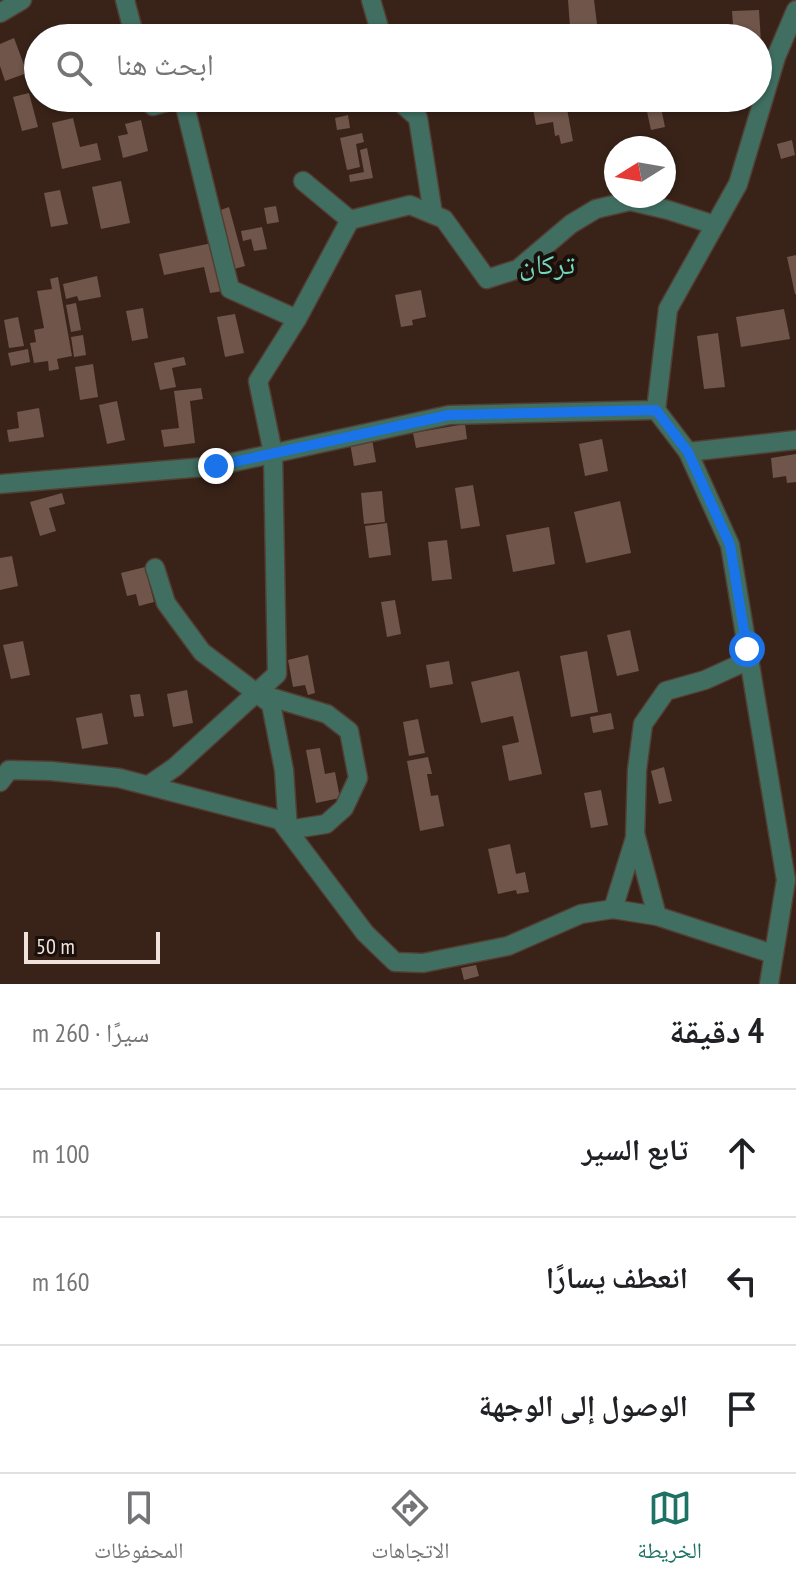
<!DOCTYPE html>
<html lang="ar">
<meta charset="utf-8">
<style>
:root{--surface:#fff;--page:#f2f2f2;--text:#202124;--muted:#757577;--line:#e0e0e0;--accent:#1d7264}
body{margin:0;font-family:"PT Sans Narrow","Noto Naskh Arabic",sans-serif;background:var(--page);color:var(--text);direction:rtl}
.compass{position:absolute;left:604px;top:136px;width:72px;height:72px;border-radius:50%;background:var(--surface);box-shadow:0 2px 6px #0004;rotate:259deg}
.scale{position:absolute;left:24px;bottom:20px;width:136px;box-sizing:border-box;padding-left:8px;border:4px solid #f2e2dc;border-top:0;font-size:22px;line-height:28px;white-space:nowrap;color:#f2e2dc;-webkit-text-stroke:6px #19100b;paint-order:stroke}
.stop{position:absolute;width:24px;height:24px;margin:-18px;border:6px solid #1a73e8;border-radius:50%;background:#fff}
.stop.end{background:#1a73e8;border-color:#fff;box-shadow:0 2px 8px #0008}
.list{margin:0;padding:0;list-style:none}
h2{display:flex;justify-content:space-between;align-items:center;height:104px;margin:0;padding:0 32px;font-size:34px}
h2 small{font-size:26px;font-weight:400;color:var(--muted)}
.list li{display:grid;grid-template-columns:52px 1fr auto;gap:24px;align-items:center;box-sizing:border-box;height:128px;padding:0 32px;border-top:2px solid var(--line)}
.list b{display:block;font-size:30px;white-space:nowrap}
.list em{font-size:26px;font-style:normal;color:var(--muted)}
.icon{flex:none;width:44px;height:44px;fill:none;stroke:currentColor;stroke-width:2;stroke-linecap:round;stroke-linejoin:round}
.map{position:relative;flex:none;width:796px;height:984px;overflow:hidden;direction:ltr}
.search{position:absolute;background:var(--surface);box-shadow:0 2px 6px #0004;left:24px;right:24px;top:24px;height:88px;display:flex;align-items:center;gap:20px;box-sizing:border-box;padding:0 28px;border-radius:44px;color:var(--muted);font-size:30px}
.sheet{height:488px;background:var(--surface)}
nav{display:flex;justify-content:space-around;align-items:center;box-sizing:border-box;height:112px;border-top:2px solid var(--line);background:var(--surface);font-size:22px;color:var(--muted)}
nav a{display:grid;justify-items:center;gap:4px}
nav .on{color:var(--accent)}
.map>svg:first-child{display:block}
.building{fill:#6f554a}
.lines{fill:none;stroke-linecap:round;stroke-linejoin:round}
.minor-casing{stroke:#533e34;stroke-width:21}
.minor{stroke:#406f62;stroke-width:18}
.route{stroke:#1a73e8;stroke-width:10}
.labels{text-anchor:middle;dominant-baseline:central;stroke-width:8;stroke-linejoin:round;paint-order:stroke}
.quarter-label{font-size:28px;fill:#75d7be;stroke:#19100b}
</style>
<div class="map">
<svg width="796" height="984" viewBox="0 0 796 984">
<rect width="100%" height="100%" fill="#392319"/>
<!-- building -->
<g class="building">
<path d="M568,0H594L597,24L570,27Z"/>
<path d="M759,10L762,58H758V38H734L732,11Z"/>
<path d="M14,38L27,73L5,81L0,66V44Z"/>
<path d="M29,93L38,127L22,131L13,97Z"/>
<path d="M531,98H565L573,141L561,144L559,135L555,136L553,122L536,125Z"/>
<path d="M634,98H659L665,127L651,130L646,107L636,109Z"/>
<path d="M348,115L350,128L337,130L335,118Z"/>
<path d="M73,118L80,147L97,143L101,160L62,169L52,123Z"/>
<path d="M141,120L148,151L123,158L118,136L128,134L125,124Z"/>
<path d="M362,133L364,142L356,144L360,167L347,170L340,138Z"/>
<path d="M792,140L795,155L781,159L777,144Z"/>
<path d="M367,148L373,178L350,182L349,175L364,172L360,150Z"/>
<path d="M121,181L130,223L101,229L92,187Z"/>
<path d="M60,190L68,224L51,227L44,193Z"/>
<path d="M276,206L279,222L267,224L264,208Z"/>
<path d="M229,207L245,266L234,269L218,211Z"/>
<path d="M262,227L267,249L254,251L251,239L243,241L241,231Z"/>
<path d="M212,243L223,291L210,293L204,267L164,275L159,254Z"/>
<path d="M796,255V294H795L787,257Z"/>
<path d="M97,276L101,297L79,301L77,296L66,299L63,284Z"/>
<path d="M58,277L72,356L57,359L59,369L49,371L48,361L34,363L30,343L36,342L34,330L44,328L37,291L52,289L50,279Z"/>
<path d="M421,290L426,317L412,320L413,325L401,327L395,295Z"/>
<path d="M76,303L81,330L71,332L66,305Z"/>
<path d="M143,308L148,338L132,341L126,311Z"/>
<path d="M784,309L790,339L741,347L736,317Z"/>
<path d="M235,314L244,353L225,357L217,317Z"/>
<path d="M18,317L24,346L9,348L4,320Z"/>
<path d="M718,333L725,387L704,389L697,336Z"/>
<path d="M83,335L86,355L74,357L71,337Z"/>
<path d="M28,349L30,362L11,366L8,353Z"/>
<path d="M184,357L186,365L172,368L176,387L160,390L154,363Z"/>
<path d="M93,364L98,397L80,400L75,367Z"/>
<path d="M201,388L203,399L190,401L195,443L164,447L161,430L179,428L174,391Z"/>
<path d="M117,401L125,440L107,444L99,405Z"/>
<path d="M39,408L44,437L9,442L7,430L19,428L17,412Z"/>
<path d="M465,424L467,439L416,448L413,433Z"/>
<path d="M372,439L376,462L354,466L350,443Z"/>
<path d="M602,439L608,471L585,476L579,444Z"/>
<path d="M796,454V482L787,483L786,476L773,478L771,458Z"/>
<path d="M473,485L480,526L461,529L455,488Z"/>
<path d="M382,491L385,522L364,524L361,493Z"/>
<path d="M62,493L65,504L49,508L56,531L40,536L30,502Z"/>
<path d="M620,501L631,553L586,563L574,512Z"/>
<path d="M387,523L391,555L369,558L365,526Z"/>
<path d="M549,527L555,564L513,572L506,535Z"/>
<path d="M447,540L452,579L432,581L428,542Z"/>
<path d="M12,556L18,586L0,590V558Z"/>
<path d="M145,567L154,602L139,606L136,594L127,596L121,573Z"/>
<path d="M395,600L401,634L387,637L381,602Z"/>
<path d="M630,630L639,671L617,676L607,635Z"/>
<path d="M23,641L30,675L11,679L3,645Z"/>
<path d="M587,651L598,712L571,717L560,656Z"/>
<path d="M308,655L315,693L308,695L305,685L293,687L288,660Z"/>
<path d="M449,661L453,684L430,688L426,665Z"/>
<path d="M519,671L542,774L509,781L502,746L519,742L513,716L481,723L471,682Z"/>
<path d="M187,690L193,723L173,727L167,694Z"/>
<path d="M140,694L144,716L134,717L130,695Z"/>
<path d="M102,713L108,744L82,749L76,718Z"/>
<path d="M611,713L614,729L593,733L590,717Z"/>
<path d="M418,719L425,753L409,756L403,722Z"/>
<path d="M320,748L325,774L335,772L340,798L316,803L306,750Z"/>
<path d="M428,757L432,774H427L431,796L438,795L444,826L420,831L407,761Z"/>
<path d="M664,767L672,801L659,804L651,771Z"/>
<path d="M601,790L608,825L591,828L584,793Z"/>
<path d="M510,844L516,874L525,872L529,892L517,894L516,890L498,894L488,849Z"/>
<path d="M476,965L479,976L464,980L461,968Z"/>
</g>
<g class="lines">
<defs>
<g id="minor">
<path d="M125,0L135,38"/>
<path d="M371,0L382,38"/>
<path d="M0,13L22,0"/>
<path d="M150,98L153,106L181,98"/>
<path d="M398,98L399,101L418,118L433,214"/>
<path d="M350,220L410,205L444,219L487,279L518,269L571,224L596,209L630,201L668,210L715,225"/>
<path d="M297,319L350,220L303,181"/>
<path d="M688,452L796,440"/>
<path d="M0,484L216,466L449,415L656,410"/>
<path d="M155,568L166,603L202,652L271,704L284,770L288,830L326,824L344,808L358,778L349,731L327,714L257,693"/>
<path d="M0,782L9,770L51,771L119,778L280,820L365,933L395,962L423,963L508,946L581,914L613,909L657,916L773,954"/>
<path d="M149,785L175,767L277,674L273,453L258,381L297,319L230,289L183,98"/>
<path d="M636,837L657,916"/>
<path d="M613,909L635,838L637,770L643,724L666,691L705,680L749,660"/>
<path d="M769,984L786,880L730,545L688,452L656,410L668,309L738,184L776,57L796,10"/>
</g>
</defs>
<!-- minor casing -->
<use href="#minor" class="minor-casing"/>
<!-- minor -->
<use href="#minor" class="minor"/>
</g>
<g class="lines">
<!-- route -->
<path class="route" d="M216,466L449,415L656,410L688,452L730,545L747,649"/>
</g>
<g class="labels">
<!-- quarter labels -->
<g class="quarter-label">
<text x="547" y="263">تركان</text>
</g>
</g>
</svg>
<svg class="compass" viewBox="-18 -18 36 36"><path d="M0-13l5 13h-10z" fill="#e53935"/><path d="M0 13l5-13h-10z" fill="#757577"/></svg>
<div class="scale">50 m</div>
<div class="stop" style="left:747px;top:649px"></div>
<div class="stop end" style="left:216px;top:466px"></div>
<div class="search"><svg class="icon" aria-label="search" viewBox="0 0 24 24"><circle cx="10" cy="10" r="6"/><path d="M15 15l6 6"/></svg>ابحث هنا</div>
</div>
<section class="sheet">
<h2>4 دقيقة<small>سيرًا · 260 m</small></h2>
<ul class="list">
<li><svg class="icon" aria-label="ahead" viewBox="0 0 24 24"><path d="M12 20V5M6 11l6-6 6 6"/></svg><div><b>تابع السير</b></div><em>100 m</em></li>
<li><svg class="icon" aria-label="left" viewBox="0 0 24 24"><path d="M17 20v-9H6M10 6l-5 5 5 5"/></svg><div><b>انعطف يسارًا</b></div><em>160 m</em></li>
<li><svg class="icon" aria-label="arrive" viewBox="0 0 24 24"><path d="M6 21V4h12l-3 4 3 4H6"/></svg><div><b>الوصول إلى الوجهة</b></div></li>
</ul>
</section>
<nav>
<a class="on"><svg class="icon" aria-label="map" viewBox="0 0 24 24"><path d="M3 6l6-2 6 2 6-2v14l-6 2-6-2-6 2zM9 4v14M15 6v14"/></svg>الخريطة</a>
<a><svg class="icon" aria-label="directions" viewBox="0 0 24 24"><path d="M12 3l9 9-9 9-9-9zM9 14v-3h6M13 9l2 2-2 2"/></svg>الاتجاهات</a>
<a><svg class="icon" aria-label="saved" viewBox="0 0 24 24"><path d="M7 4h10v16l-5-4-5 4z"/></svg>المحفوظات</a>
</nav>
